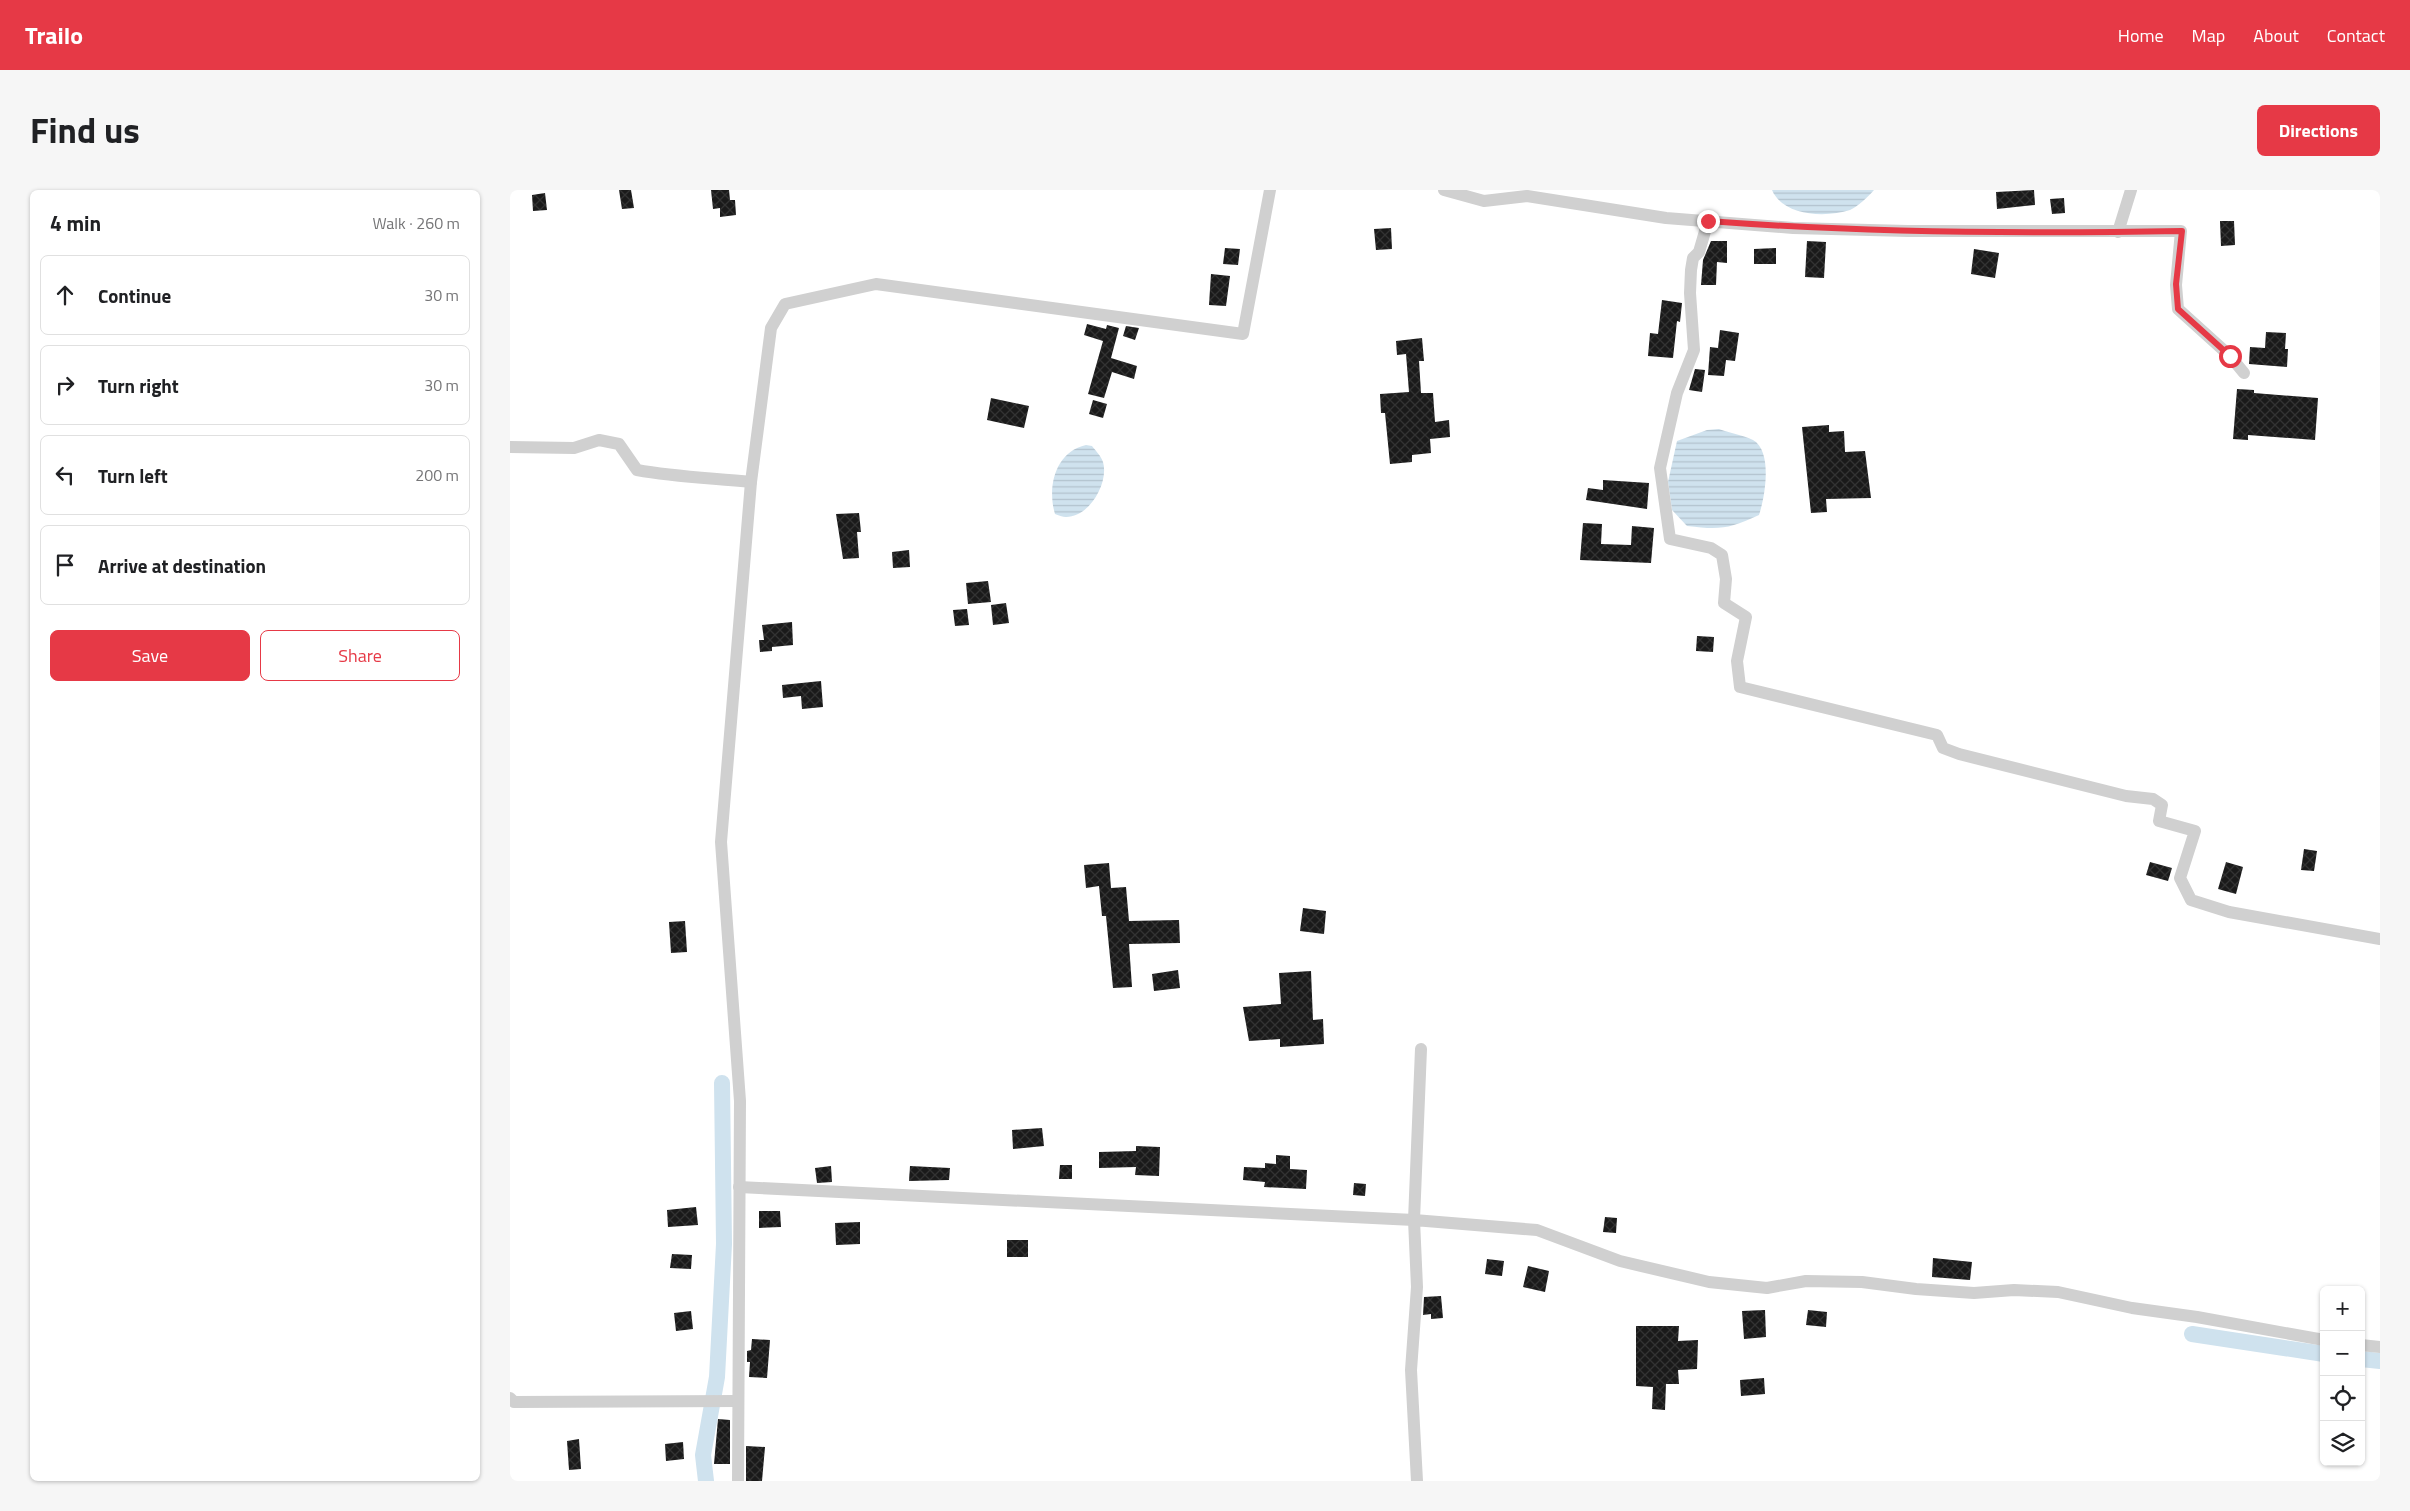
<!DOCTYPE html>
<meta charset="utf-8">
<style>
:root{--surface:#fff;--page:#f6f6f6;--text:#202124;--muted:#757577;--line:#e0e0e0;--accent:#e63946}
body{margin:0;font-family:"Titillium Web",sans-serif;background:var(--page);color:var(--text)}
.controls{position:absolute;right:15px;bottom:15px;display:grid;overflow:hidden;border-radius:8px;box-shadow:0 1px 4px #0004}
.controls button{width:45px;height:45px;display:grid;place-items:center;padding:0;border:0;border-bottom:1px solid var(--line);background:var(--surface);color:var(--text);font:25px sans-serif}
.stop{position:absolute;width:15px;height:15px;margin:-11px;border:4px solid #e63946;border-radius:50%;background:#fff}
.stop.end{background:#e63946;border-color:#fff;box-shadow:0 1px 5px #0008}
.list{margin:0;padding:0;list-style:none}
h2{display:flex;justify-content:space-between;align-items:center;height:65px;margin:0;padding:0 20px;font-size:21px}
h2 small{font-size:16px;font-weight:400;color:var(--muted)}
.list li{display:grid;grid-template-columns:32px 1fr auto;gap:15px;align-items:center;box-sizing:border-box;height:80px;margin:0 10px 10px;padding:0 10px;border:1px solid var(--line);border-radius:8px}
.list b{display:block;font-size:19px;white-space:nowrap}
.list em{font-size:16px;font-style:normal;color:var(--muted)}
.actions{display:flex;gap:10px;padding:15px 20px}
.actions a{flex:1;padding:11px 0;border:1px solid var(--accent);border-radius:8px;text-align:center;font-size:18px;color:var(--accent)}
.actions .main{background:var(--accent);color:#fff}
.icon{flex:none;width:28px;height:28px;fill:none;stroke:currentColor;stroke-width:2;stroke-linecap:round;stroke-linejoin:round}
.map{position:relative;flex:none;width:1870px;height:1291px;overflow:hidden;border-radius:8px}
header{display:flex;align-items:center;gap:30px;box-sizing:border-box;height:70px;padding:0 25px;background:var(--accent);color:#fff}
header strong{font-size:24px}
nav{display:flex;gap:28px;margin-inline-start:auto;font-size:18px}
.intro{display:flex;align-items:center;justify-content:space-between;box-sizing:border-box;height:120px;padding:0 30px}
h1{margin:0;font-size:35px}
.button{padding:12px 22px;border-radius:8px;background:var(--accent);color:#fff;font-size:18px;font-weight:700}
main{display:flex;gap:30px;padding:0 30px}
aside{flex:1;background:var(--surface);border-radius:8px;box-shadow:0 1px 4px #0004}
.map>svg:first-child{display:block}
.water{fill:url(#water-rules)}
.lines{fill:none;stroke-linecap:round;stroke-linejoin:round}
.canal{stroke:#cfe2ee;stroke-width:16}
.building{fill:url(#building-cross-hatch)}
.minor{stroke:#d0d0d0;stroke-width:12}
.route{stroke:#e63946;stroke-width:6}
</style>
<header>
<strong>Trailo</strong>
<nav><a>Home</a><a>Map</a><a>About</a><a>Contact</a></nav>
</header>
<div class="intro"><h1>Find us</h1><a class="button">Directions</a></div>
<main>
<aside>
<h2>4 min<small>Walk · 260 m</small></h2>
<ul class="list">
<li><svg class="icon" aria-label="ahead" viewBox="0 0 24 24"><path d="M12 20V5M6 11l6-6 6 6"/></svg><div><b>Continue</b></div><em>30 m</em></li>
<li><svg class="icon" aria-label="right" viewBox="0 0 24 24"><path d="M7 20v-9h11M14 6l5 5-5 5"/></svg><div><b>Turn right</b></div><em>30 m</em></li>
<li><svg class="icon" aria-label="left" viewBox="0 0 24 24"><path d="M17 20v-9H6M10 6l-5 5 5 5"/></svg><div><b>Turn left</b></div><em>200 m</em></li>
<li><svg class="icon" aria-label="arrive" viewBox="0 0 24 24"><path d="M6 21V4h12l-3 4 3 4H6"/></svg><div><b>Arrive at destination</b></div></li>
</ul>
<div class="actions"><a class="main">Save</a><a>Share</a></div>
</aside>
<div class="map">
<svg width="1870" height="1291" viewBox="0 0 1870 1291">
<defs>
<pattern id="water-rules" width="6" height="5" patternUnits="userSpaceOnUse" patternTransform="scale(1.25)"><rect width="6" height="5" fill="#cfe2ee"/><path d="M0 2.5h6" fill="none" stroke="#b2c2cd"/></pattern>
<pattern id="building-cross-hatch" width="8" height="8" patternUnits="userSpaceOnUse" patternTransform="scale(1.25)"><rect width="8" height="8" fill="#1a1a1a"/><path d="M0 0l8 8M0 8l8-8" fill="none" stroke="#333"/></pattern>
</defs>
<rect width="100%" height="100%" fill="#fff"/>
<!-- water -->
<g class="water">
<path d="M1262,0H1364C1359,6 1347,17 1340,20C1315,28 1273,26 1262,0Z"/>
<path d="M1209,239C1220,243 1233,245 1243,250C1263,261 1255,307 1249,325C1219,339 1210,340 1177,336L1162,320L1158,292L1167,251L1197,240Z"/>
<path d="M576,255L582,256C586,261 591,266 593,272C599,292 580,327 556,327C553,327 548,325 545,324C537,297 545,262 576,255Z"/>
</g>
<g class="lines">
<!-- canal -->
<g class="canal">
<path d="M1682,1144L1814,1164"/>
<path d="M1851,1169L1870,1171"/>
<path d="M196,1291L193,1265L207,1187L214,1054L212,893"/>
</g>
</g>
<!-- building -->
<g class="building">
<path d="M109,0H121L124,18L112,19Z"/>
<path d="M201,0H219L220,10H225L226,25L210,27V18L203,19Z"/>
<path d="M1524,0L1525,15L1487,19L1486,2Z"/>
<path d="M35,3L37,20L23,21L22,5Z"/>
<path d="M1554,8L1555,23L1542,24L1540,9Z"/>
<path d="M1710,31H1724L1725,55L1711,56Z"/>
<path d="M881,38L882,59L866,60L864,39Z"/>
<path d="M1201,51H1217V73L1207,72L1206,95H1191L1193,70Z"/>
<path d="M1297,51L1316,52L1314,88L1295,87Z"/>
<path d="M715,58L730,59L728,75L713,74Z"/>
<path d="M1266,58V74H1244V59Z"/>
<path d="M1464,59L1489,63L1485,88L1461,84Z"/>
<path d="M701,84L720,86L716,116L699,115Z"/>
<path d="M1152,110L1172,113L1170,132L1167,131L1163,168L1138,166L1140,143L1148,144Z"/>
<path d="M577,134L596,139L597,135L609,138L601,168L627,176L624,189L602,182L594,208L578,204L593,151L574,145Z"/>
<path d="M616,136L629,138L625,150L613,146Z"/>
<path d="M1210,140L1229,143L1225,171L1216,170L1214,186L1198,185L1200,157L1208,158Z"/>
<path d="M1756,142L1776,143L1775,159H1778L1777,177L1739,174L1740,157L1755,158Z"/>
<path d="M912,148L914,171H909L911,203H923L925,232L939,230L940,247L920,249L921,263L902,265V272L880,274L875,223H871L870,204L899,202L896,164L887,165L886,151Z"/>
<path d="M1185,179L1195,180L1192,202L1179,200Z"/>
<path d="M1727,199L1744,200V203L1808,208L1805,250L1738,245V250L1723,249Z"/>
<path d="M481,208L519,216L514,238L477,230Z"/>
<path d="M583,210L597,214L593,228L579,224Z"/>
<path d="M1319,235V242L1334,241L1335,262L1355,261L1361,308L1316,309L1317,322L1301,323L1292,237Z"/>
<path d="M1093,290L1139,293L1137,319L1076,310L1078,298L1093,300Z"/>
<path d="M349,323L351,342H347L349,368L333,369L326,324Z"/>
<path d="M1073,333L1092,334L1091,354L1121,355L1122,336L1144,338L1141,373L1070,370Z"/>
<path d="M399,360L400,377L383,378L382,362Z"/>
<path d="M478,391L481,412L458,414L456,393Z"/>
<path d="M496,413L499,433L483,435L481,415Z"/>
<path d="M457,419L459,435L445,436L443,420Z"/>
<path d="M282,432L283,455L262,457V461L250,462L249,450H254L252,435Z"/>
<path d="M1187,446L1204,447L1203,462L1186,461Z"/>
<path d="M311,491L313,517L292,519L291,506L273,508L272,495Z"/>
<path d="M1794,659L1807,661L1804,681L1791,680Z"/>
<path d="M1640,672L1662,678L1658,691L1636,685Z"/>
<path d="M1716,672L1733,677L1726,704L1708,699Z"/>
<path d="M599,673L601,698L616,697L619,731L669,730L670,753L619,754L622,797L603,798L596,726H592L589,696L576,698L574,675Z"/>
<path d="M793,718L816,721L814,744L790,741Z"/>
<path d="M175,731L177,762L161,763L159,732Z"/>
<path d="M668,780L670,798L644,801L642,784Z"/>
<path d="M801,781L803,830L813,829L814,854L770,857V849L739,851L733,817L771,814L769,783Z"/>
<path d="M532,938L534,956L503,959L502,940Z"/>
<path d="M626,956L650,957L649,986L625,985L626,977L589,978V962L626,961Z"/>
<path d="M766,965L780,966V979L797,980L796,999L754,997L755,992L733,990L734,977L755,978V973L766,974Z"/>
<path d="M550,975H562V989H549Z"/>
<path d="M321,976L322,992L307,993L305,978Z"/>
<path d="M400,976L440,978L439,990L399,991Z"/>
<path d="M844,993L856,994L855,1006L843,1005Z"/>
<path d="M186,1017L188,1035L158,1037L157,1020Z"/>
<path d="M249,1021H270L271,1037L249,1038Z"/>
<path d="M1095,1027L1107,1028L1106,1043L1093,1042Z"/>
<path d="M350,1032V1054L326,1055L325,1033Z"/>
<rect x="497" y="1050" width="21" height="17"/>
<path d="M162,1064L182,1065L181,1079L160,1078Z"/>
<path d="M1423,1068L1462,1072L1460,1090L1422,1087Z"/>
<path d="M977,1069L994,1071L992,1086L975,1084Z"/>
<path d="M1018,1076L1039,1081L1035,1102L1013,1097Z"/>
<path d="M931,1106L933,1128L921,1129V1124L913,1125L914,1107Z"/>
<path d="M1255,1120L1256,1147L1234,1149L1232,1121Z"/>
<path d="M1298,1120L1317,1122L1316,1137L1296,1135Z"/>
<path d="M181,1121L183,1139L166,1141L164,1123Z"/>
<path d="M1126,1136H1169L1168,1151L1188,1150L1187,1179L1168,1180L1169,1194H1156L1155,1220L1142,1219L1143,1197L1126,1196Z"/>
<path d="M242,1149L260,1150L257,1188L239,1187L240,1172H237V1161L241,1160Z"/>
<path d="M1254,1188L1255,1204L1231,1206L1230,1190Z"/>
<path d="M208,1229L220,1230V1274H204Z"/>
<path d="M69,1249L71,1279L59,1280L57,1251Z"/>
<path d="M173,1252L174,1269L156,1271L155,1254Z"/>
<path d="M236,1256L255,1257L252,1291H236Z"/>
</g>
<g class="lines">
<!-- minor -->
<g class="minor">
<path d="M934,0L974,11L1017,6L1156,28L1283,38L1398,41H1671L1666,95L1668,119L1720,166L1734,183"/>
<path d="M1198,31L1189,62L1183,68L1181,80L1180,103L1184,160L1167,203L1150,278L1160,349L1201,358L1212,365L1216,389L1214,413L1236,427L1227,471L1230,497L1427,545L1433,558L1449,564L1616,606L1643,609L1652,615L1649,631L1685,641L1670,688L1681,710L1719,722L1870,749"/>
<path d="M1608,42L1621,0"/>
<path d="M0,257L64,258L89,250L109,254L127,280C165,287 202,288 241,292"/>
<path d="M229,997L904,1030L911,859"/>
<path d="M1851,1155L1870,1157"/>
<path d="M0,1208L4,1212L228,1211"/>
<path d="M228,1291L230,911L211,652L241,292L261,138L275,114L366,94L733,144L760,0"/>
<path d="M907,1291L901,1180L907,1097L904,1030L1027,1040L1110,1071L1199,1092L1257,1098L1296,1091L1352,1092L1406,1099L1464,1103L1504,1100L1548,1102L1622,1118L1687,1127L1814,1150"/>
</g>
</g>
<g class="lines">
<!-- route -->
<path class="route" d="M1198,31C1355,43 1514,44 1672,41L1666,94L1668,119L1720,166"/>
</g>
</svg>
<div class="controls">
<button>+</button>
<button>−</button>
<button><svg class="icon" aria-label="locate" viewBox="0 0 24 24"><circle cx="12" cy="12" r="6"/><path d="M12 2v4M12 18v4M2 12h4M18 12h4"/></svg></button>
<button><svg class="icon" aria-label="layers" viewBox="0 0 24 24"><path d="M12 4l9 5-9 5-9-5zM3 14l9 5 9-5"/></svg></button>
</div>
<div class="stop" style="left:1720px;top:166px"></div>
<div class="stop end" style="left:1198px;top:31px"></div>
</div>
</main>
